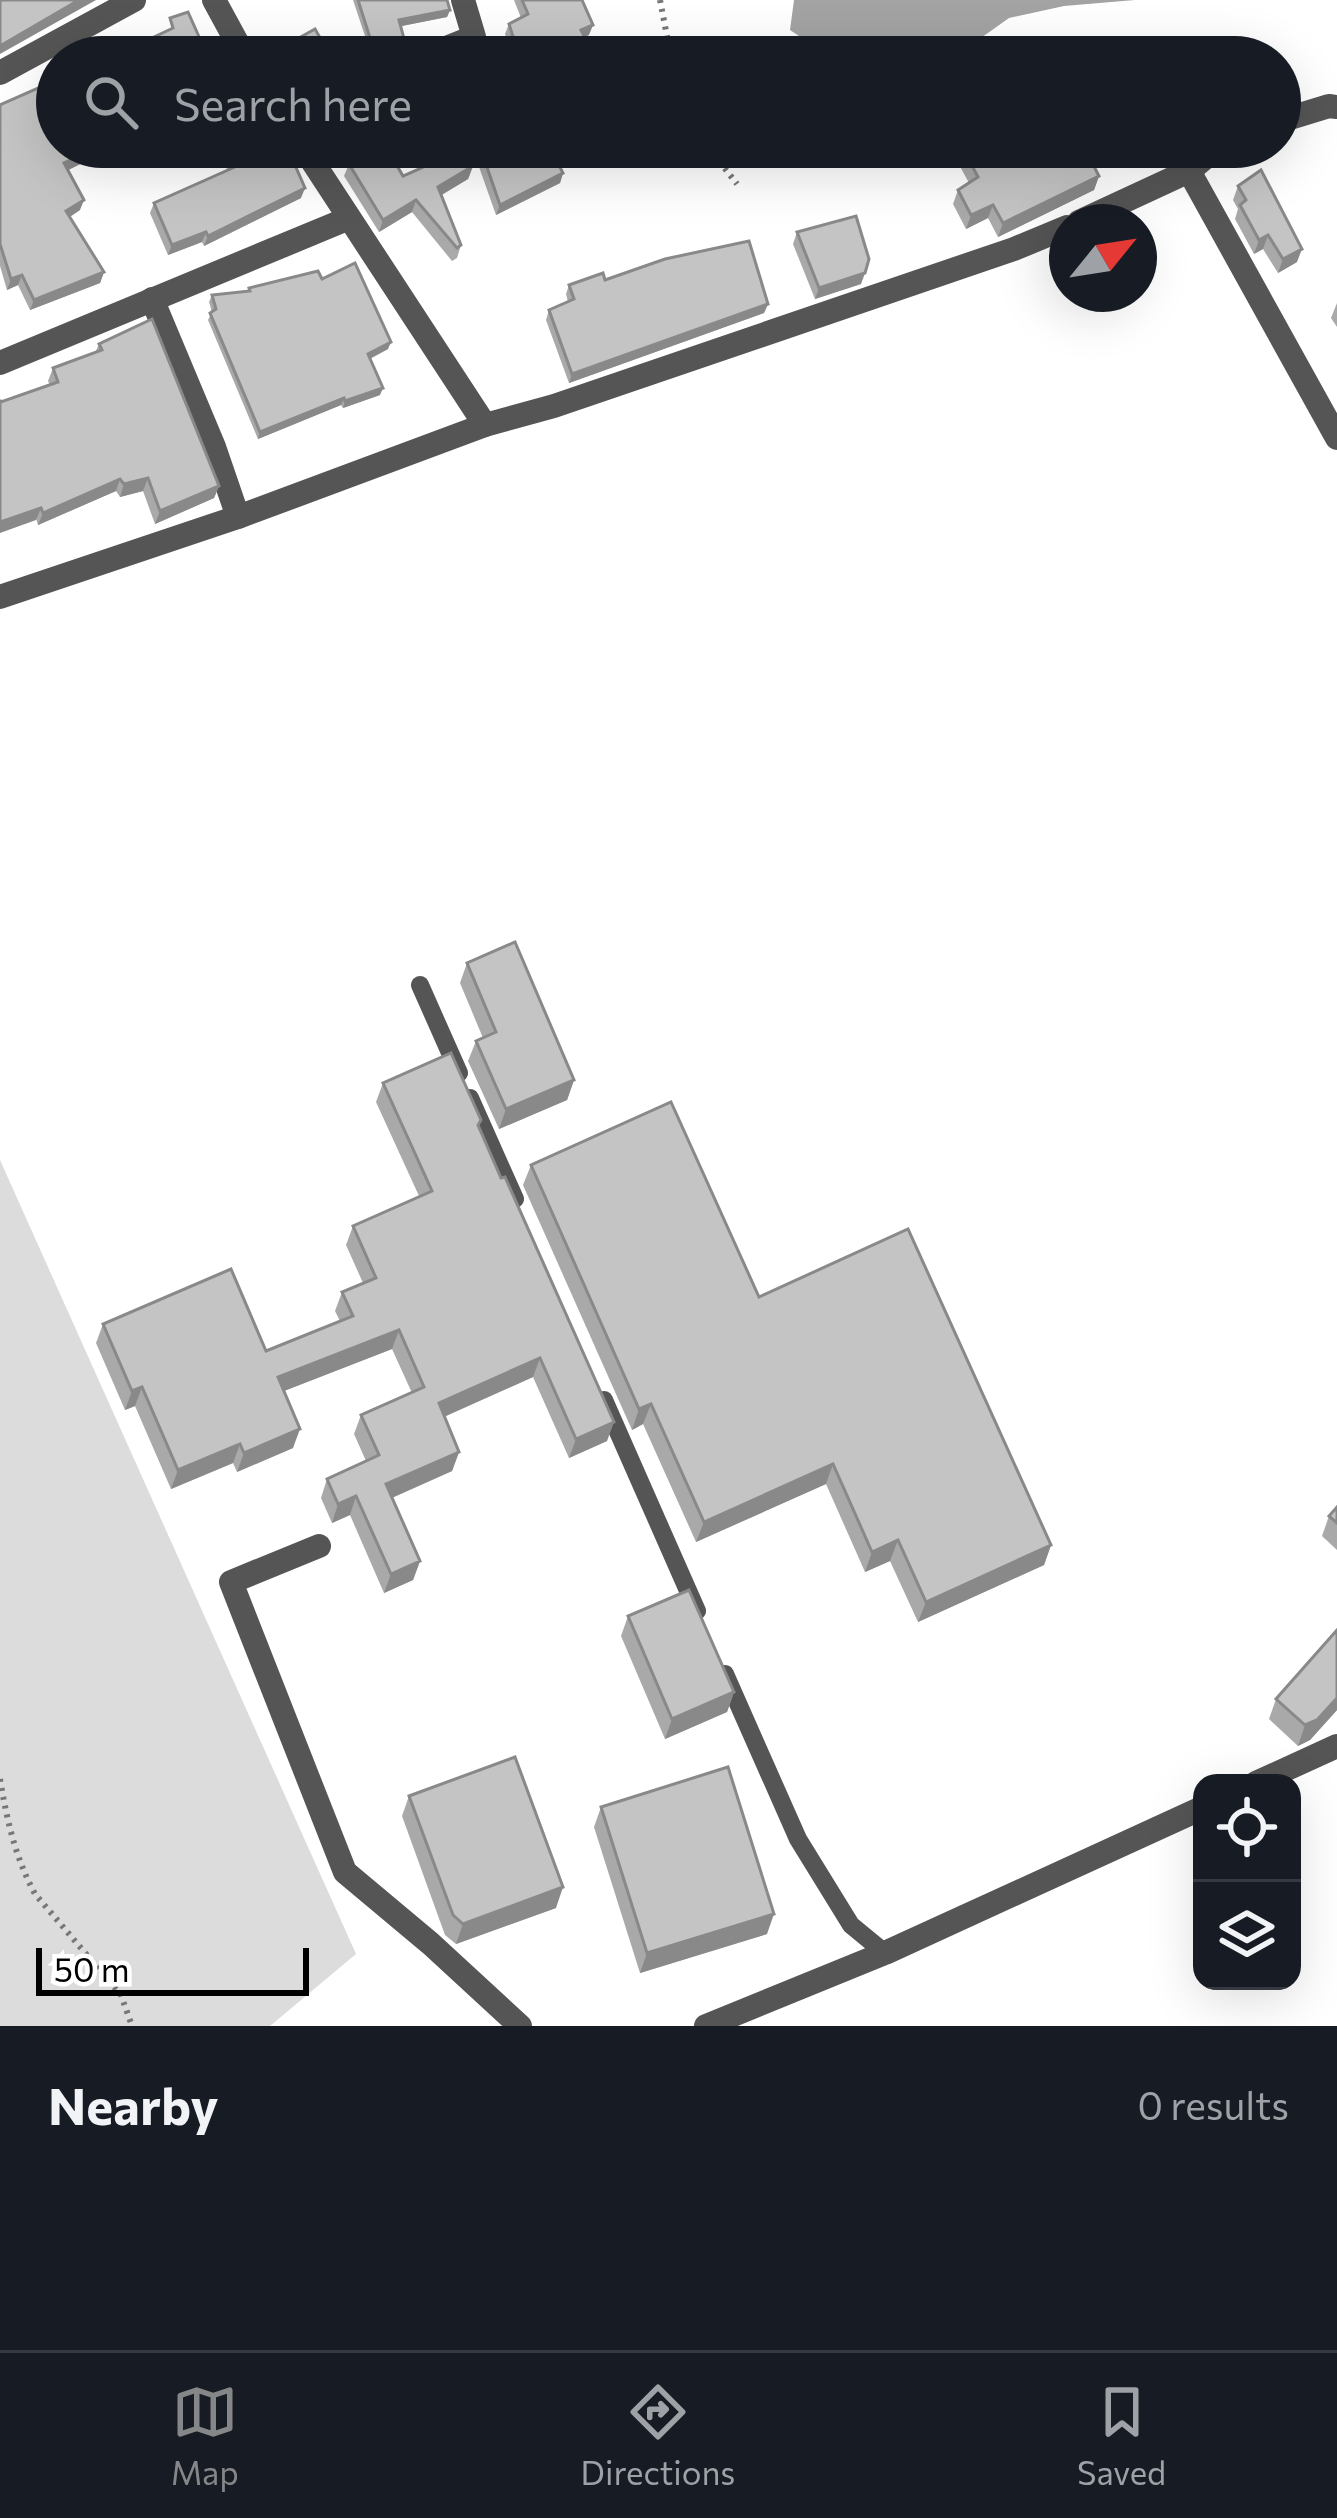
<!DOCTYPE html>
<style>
:root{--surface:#171b24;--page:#20242c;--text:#f1f3f6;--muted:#9ea1a6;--line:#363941;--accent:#858687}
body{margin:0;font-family:Commissioner,sans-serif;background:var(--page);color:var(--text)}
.controls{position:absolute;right:36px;bottom:36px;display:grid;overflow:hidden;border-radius:24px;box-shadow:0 12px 48px #0002}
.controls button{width:108px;height:108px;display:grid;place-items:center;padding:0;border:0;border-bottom:3px solid var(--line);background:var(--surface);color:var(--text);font:60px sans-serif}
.compass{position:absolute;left:1049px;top:204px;width:108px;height:108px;border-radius:50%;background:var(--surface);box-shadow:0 12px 48px #0002;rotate:60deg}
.scale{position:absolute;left:36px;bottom:30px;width:273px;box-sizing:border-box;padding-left:12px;border:6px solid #000;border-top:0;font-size:33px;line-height:42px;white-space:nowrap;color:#000;-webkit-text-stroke:9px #fff;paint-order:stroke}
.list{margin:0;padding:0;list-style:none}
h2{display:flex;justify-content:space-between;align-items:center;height:156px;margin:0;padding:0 48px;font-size:51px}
h2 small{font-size:39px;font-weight:400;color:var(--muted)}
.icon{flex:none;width:66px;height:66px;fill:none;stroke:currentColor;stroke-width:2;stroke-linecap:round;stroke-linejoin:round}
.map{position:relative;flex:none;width:1337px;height:2026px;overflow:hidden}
.search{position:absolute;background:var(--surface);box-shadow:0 12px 48px #0002;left:36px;right:36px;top:36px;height:132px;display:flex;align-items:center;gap:30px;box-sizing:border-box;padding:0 42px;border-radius:66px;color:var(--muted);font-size:45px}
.sheet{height:324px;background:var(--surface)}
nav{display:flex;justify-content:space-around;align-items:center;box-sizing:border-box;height:168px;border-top:3px solid var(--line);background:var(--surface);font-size:33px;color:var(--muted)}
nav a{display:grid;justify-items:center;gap:6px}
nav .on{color:var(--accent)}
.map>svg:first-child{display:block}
.green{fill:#dcdcdc}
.water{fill:#a3a3a3}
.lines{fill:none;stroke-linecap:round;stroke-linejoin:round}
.path{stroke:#777;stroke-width:6;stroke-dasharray:3 6;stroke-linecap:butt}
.service{stroke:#555;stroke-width:18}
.minor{stroke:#555;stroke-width:24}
.wall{fill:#a9a9a9}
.shaded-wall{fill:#898989}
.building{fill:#c4c4c4;stroke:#898989;stroke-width:3}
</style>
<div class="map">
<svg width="1337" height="2026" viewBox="0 0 1337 2026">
<rect width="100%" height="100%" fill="#fff"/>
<!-- green -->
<path class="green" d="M0,1160L356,1954L270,2026H0Z"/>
<!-- water -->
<path class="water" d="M794,0H1135L1064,6L1009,18L954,57H830L790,30Z"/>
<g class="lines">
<!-- path -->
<g class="path">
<path d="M660,0L671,57"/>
<path d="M708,147L737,184"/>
<path d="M0,1779C7,1820 15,1857 35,1894L121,1995L132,2026"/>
</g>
<!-- service -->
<g class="service">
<path d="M420,985L459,1073"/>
<path d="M470,1098L515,1199"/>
<path d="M604,1400L697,1611"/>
<path d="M725,1674L798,1839L851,1925L885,1953"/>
</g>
<!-- minor -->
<g class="minor">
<path d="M214,0L245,57"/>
<path d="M424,57L474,37L463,0"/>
<path d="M0,73L134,0"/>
<path d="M1280,121L1329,106L1337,107"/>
<path d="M303,147L485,425"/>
<path d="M513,147L515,151L552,147"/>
<path d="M1189,171L1337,438"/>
<path d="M1079,222L1189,171L1218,147"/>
<path d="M152,299L214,447L238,517"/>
<path d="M0,363L347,219"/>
<path d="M0,597L238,517L485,425L554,406L1014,249L1067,227"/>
<path d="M319,1546L231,1582L345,1872L431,1944L520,2026"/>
<path d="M1256,1783L1337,1746"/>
<path d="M706,2026L885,1953L1202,1808"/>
</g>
</g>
<!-- wall -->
<g class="wall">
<path d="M353,0H447L450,10L447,17L401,26L407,50L405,57H372Z"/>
<path d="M514,0H582L589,35L511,52L505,34L509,24L521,18Z"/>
<path d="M0,105L57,147H115L68,170L80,210L70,217L104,272L100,283L30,310L18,285L7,290L0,266Z"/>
<path d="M210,147H287L301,198L204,246L202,242L168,255L150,213L154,203L228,170Z"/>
<path d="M472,147H506L510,155L563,173L560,183L496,215Z"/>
<path d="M961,147H1069L1074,157L1099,176L1094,190L998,237L988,218L966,229L953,204L958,190L969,183L956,159Z"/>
<path d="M349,164L403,176L473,166L468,179L442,195L461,245L457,258L452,261L412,212L379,232L344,176Z"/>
<path d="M1238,186L1297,262L1278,273L1263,249L1254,254L1235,219L1238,209L1233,200Z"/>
<path d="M797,232L861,284L815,299L793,244Z"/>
<path d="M322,279L388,349L370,359L380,395L343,408L341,405L258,439L208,320L212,312L209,302L212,295L248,292L249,288Z"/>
<path d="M605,280L768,304L764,313L569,383L546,320L549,310L568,302L566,294L569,285Z"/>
<path d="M1337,303V327L1331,318Z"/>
<path d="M99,344L219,486L214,498L155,524L143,491L120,497L116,491L38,525L1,402L50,385L48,381L53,368L95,353Z"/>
<path d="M467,963L574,1080L567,1100L499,1129L468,1061L476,1041L483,1038L460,983Z"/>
<path d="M383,1083L478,1127L607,1441L569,1458L533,1377L444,1417L459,1452L452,1471L392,1498L420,1561L413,1580L384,1593L350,1515L332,1523L321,1498L327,1479L366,1461L354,1434L361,1415L412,1393L392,1349L284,1391L293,1448L237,1472L233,1463L171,1489L135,1406L125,1410L96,1343L103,1324L266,1351L340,1321L335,1311L342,1292L363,1283L346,1245L353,1226L419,1196L376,1102Z"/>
<path d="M531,1165L759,1297L1051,1545L1044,1565L918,1622L890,1561L865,1572L826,1484L696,1542L643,1424L632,1430L523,1185Z"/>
<path d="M1337,1507V1550L1322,1536L1329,1516Z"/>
<path d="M628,1616L734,1692L727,1712L665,1739L621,1636Z"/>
<path d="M1337,1630V1710L1310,1740L1298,1746L1269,1719L1276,1699Z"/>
<path d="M409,1796L556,1908L456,1944L445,1935L402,1816Z"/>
<path d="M601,1807L767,1934L640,1973L594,1827Z"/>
</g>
<!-- shaded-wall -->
<g class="shaded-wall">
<path d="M79,0H96L0,54V46Z"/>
<path d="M450,10L447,17L397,27L399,20Z"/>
<path d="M593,25L589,35L578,40L581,30Z"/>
<path d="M99,147H115L60,174L64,163Z"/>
<path d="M473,166L468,179L434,199L438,187Z"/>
<path d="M563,173L560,183L496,215L500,205Z"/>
<path d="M1099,176L1094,190L998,237L1003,223Z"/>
<path d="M305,188L301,198L204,246L208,236Z"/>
<path d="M84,200L80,210L63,221L66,211Z"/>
<path d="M416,200L412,212L379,232L383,220Z"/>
<path d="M993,205L988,218L966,229L971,215Z"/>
<path d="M206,232L202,242L168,255L172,245Z"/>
<path d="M1268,235L1263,249L1254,254L1259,240Z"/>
<path d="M1302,249L1297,262L1278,273L1283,259Z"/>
<path d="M104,272L100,283L30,310L34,300Z"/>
<path d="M865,273L861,284L815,299L819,288Z"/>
<path d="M22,275L18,285L7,290L11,279Z"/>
<path d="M768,304L764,313L569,383L572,374Z"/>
<path d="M391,342L388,349L365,361L368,354Z"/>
<path d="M383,388L380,395L343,408L345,401Z"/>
<path d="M344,398L341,405L258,439L260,432Z"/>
<path d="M148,478L143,491L120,497L124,484Z"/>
<path d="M120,479L116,491L38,525L43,513Z"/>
<path d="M219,486L214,498L155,524L160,511Z"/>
<path d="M41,508L36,520L0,533V522Z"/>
<path d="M574,1080L567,1100L499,1129L506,1109Z"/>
<path d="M399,1330L392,1349L271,1396L278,1377Z"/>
<path d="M540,1358L533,1377L432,1422L439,1403Z"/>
<path d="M142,1387L135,1406L125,1410L132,1391Z"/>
<path d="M651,1404L643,1424L632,1430L639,1409Z"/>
<path d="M614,1422L607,1441L569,1458L576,1439Z"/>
<path d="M300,1429L293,1448L237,1472L244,1453Z"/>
<path d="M240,1444L233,1463L171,1489L178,1470Z"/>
<path d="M459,1452L452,1471L380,1503L386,1484Z"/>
<path d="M833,1464L826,1484L696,1542L704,1522Z"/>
<path d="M356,1496L350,1515L332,1523L338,1504Z"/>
<path d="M898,1540L890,1561L865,1572L872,1552Z"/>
<path d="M1051,1545L1044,1565L918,1622L926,1602Z"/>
<path d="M420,1561L413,1580L384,1593L391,1574Z"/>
<path d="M734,1692L727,1712L665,1739L672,1719Z"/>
<path d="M1337,1698V1710L1310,1740L1298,1746L1305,1725Z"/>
<path d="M563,1887L556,1908L456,1944L463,1924Z"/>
<path d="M774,1914L767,1934L640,1973L647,1953Z"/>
</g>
<!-- building -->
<g class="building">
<path d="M0,0H79L0,46Z"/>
<path d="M358,0H447L450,10L399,20L407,50L390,57H376Z"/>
<path d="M522,0H582L593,25L581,30L594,57H503L517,49L509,24L528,14Z"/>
<path d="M188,12L208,57H115L114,56L173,28L170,18Z"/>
<path d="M315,29L331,57H283L279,49Z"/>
<path d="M1176,46L1182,57H1154Z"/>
<path d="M43,86L51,99L57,96V147H99L64,163L84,200L66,211L104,272L34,300L22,275L11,279L0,244V105Z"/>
<path d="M222,147H287L305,188L208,236L206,232L172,245L154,203L237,166Z"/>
<path d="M379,147H386L403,176L464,149L473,166L438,187L461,245L457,248L416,200L383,220L349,164Z"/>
<path d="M480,147H506L510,155L553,154L563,173L500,205Z"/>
<path d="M962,147H1069L1074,157L1086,151L1099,176L1003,223L993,205L971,215L958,190L978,177Z"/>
<path d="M1261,170L1302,249L1283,259L1268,235L1259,240L1240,205L1246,200L1238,186Z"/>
<path d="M856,216L869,259L865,273L819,288L797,232Z"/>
<path d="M749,241L768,304L572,374L549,310L574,299L569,285L603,273L605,280L665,259Z"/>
<path d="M355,263L391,342L368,354L383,388L345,401L344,398L260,432L210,313L216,309L212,295L250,291L249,288L318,271L322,279Z"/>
<path d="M152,319L219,486L160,511L148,478L124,484L120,479L43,513L41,508L0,522V400L1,402L58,382L53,368L102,350L99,344Z"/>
<path d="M515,942L574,1080L506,1109L476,1041L496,1032L467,963Z"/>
<path d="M451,1053L481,1120L478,1125L501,1178L505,1177L614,1422L576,1439L540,1358L439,1403L459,1452L386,1484L420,1561L391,1574L356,1496L338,1504L327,1479L379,1455L361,1415L424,1387L399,1330L278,1377L300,1429L244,1453L240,1444L178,1470L142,1387L132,1391L103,1324L231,1269L266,1351L353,1316L342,1292L376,1278L353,1226L432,1191L383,1083Z"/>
<path d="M671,1102L759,1297L908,1229L1051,1545L926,1602L898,1540L872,1552L833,1464L704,1522L651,1404L639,1409L531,1165Z"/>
<path d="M1337,1507V1523L1329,1516Z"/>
<path d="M689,1590L734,1692L672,1719L628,1616Z"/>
<path d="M1337,1630V1698L1317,1720L1305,1725L1276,1699Z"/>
<path d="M515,1757L563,1887L463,1924L453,1915L409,1796Z"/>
<path d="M728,1767L774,1914L647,1953L601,1807Z"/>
</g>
</svg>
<div class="controls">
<button><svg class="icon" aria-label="locate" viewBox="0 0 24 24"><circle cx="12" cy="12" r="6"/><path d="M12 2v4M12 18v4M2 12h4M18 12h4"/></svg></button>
<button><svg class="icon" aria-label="layers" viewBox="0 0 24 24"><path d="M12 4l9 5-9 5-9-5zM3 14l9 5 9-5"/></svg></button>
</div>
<svg class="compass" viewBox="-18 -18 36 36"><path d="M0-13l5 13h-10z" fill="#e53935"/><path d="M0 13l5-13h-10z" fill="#9ea1a6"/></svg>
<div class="scale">50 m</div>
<div class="search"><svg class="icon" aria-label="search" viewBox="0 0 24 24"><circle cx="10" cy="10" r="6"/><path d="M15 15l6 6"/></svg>Search here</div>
</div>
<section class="sheet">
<h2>Nearby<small>0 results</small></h2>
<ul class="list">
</ul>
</section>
<nav>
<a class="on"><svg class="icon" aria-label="map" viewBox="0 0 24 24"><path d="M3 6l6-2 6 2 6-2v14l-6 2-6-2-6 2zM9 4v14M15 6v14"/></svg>Map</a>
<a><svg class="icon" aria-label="directions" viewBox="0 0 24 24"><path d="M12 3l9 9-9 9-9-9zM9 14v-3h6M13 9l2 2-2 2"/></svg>Directions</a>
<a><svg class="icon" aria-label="saved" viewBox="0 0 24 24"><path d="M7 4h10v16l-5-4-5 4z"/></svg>Saved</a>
</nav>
